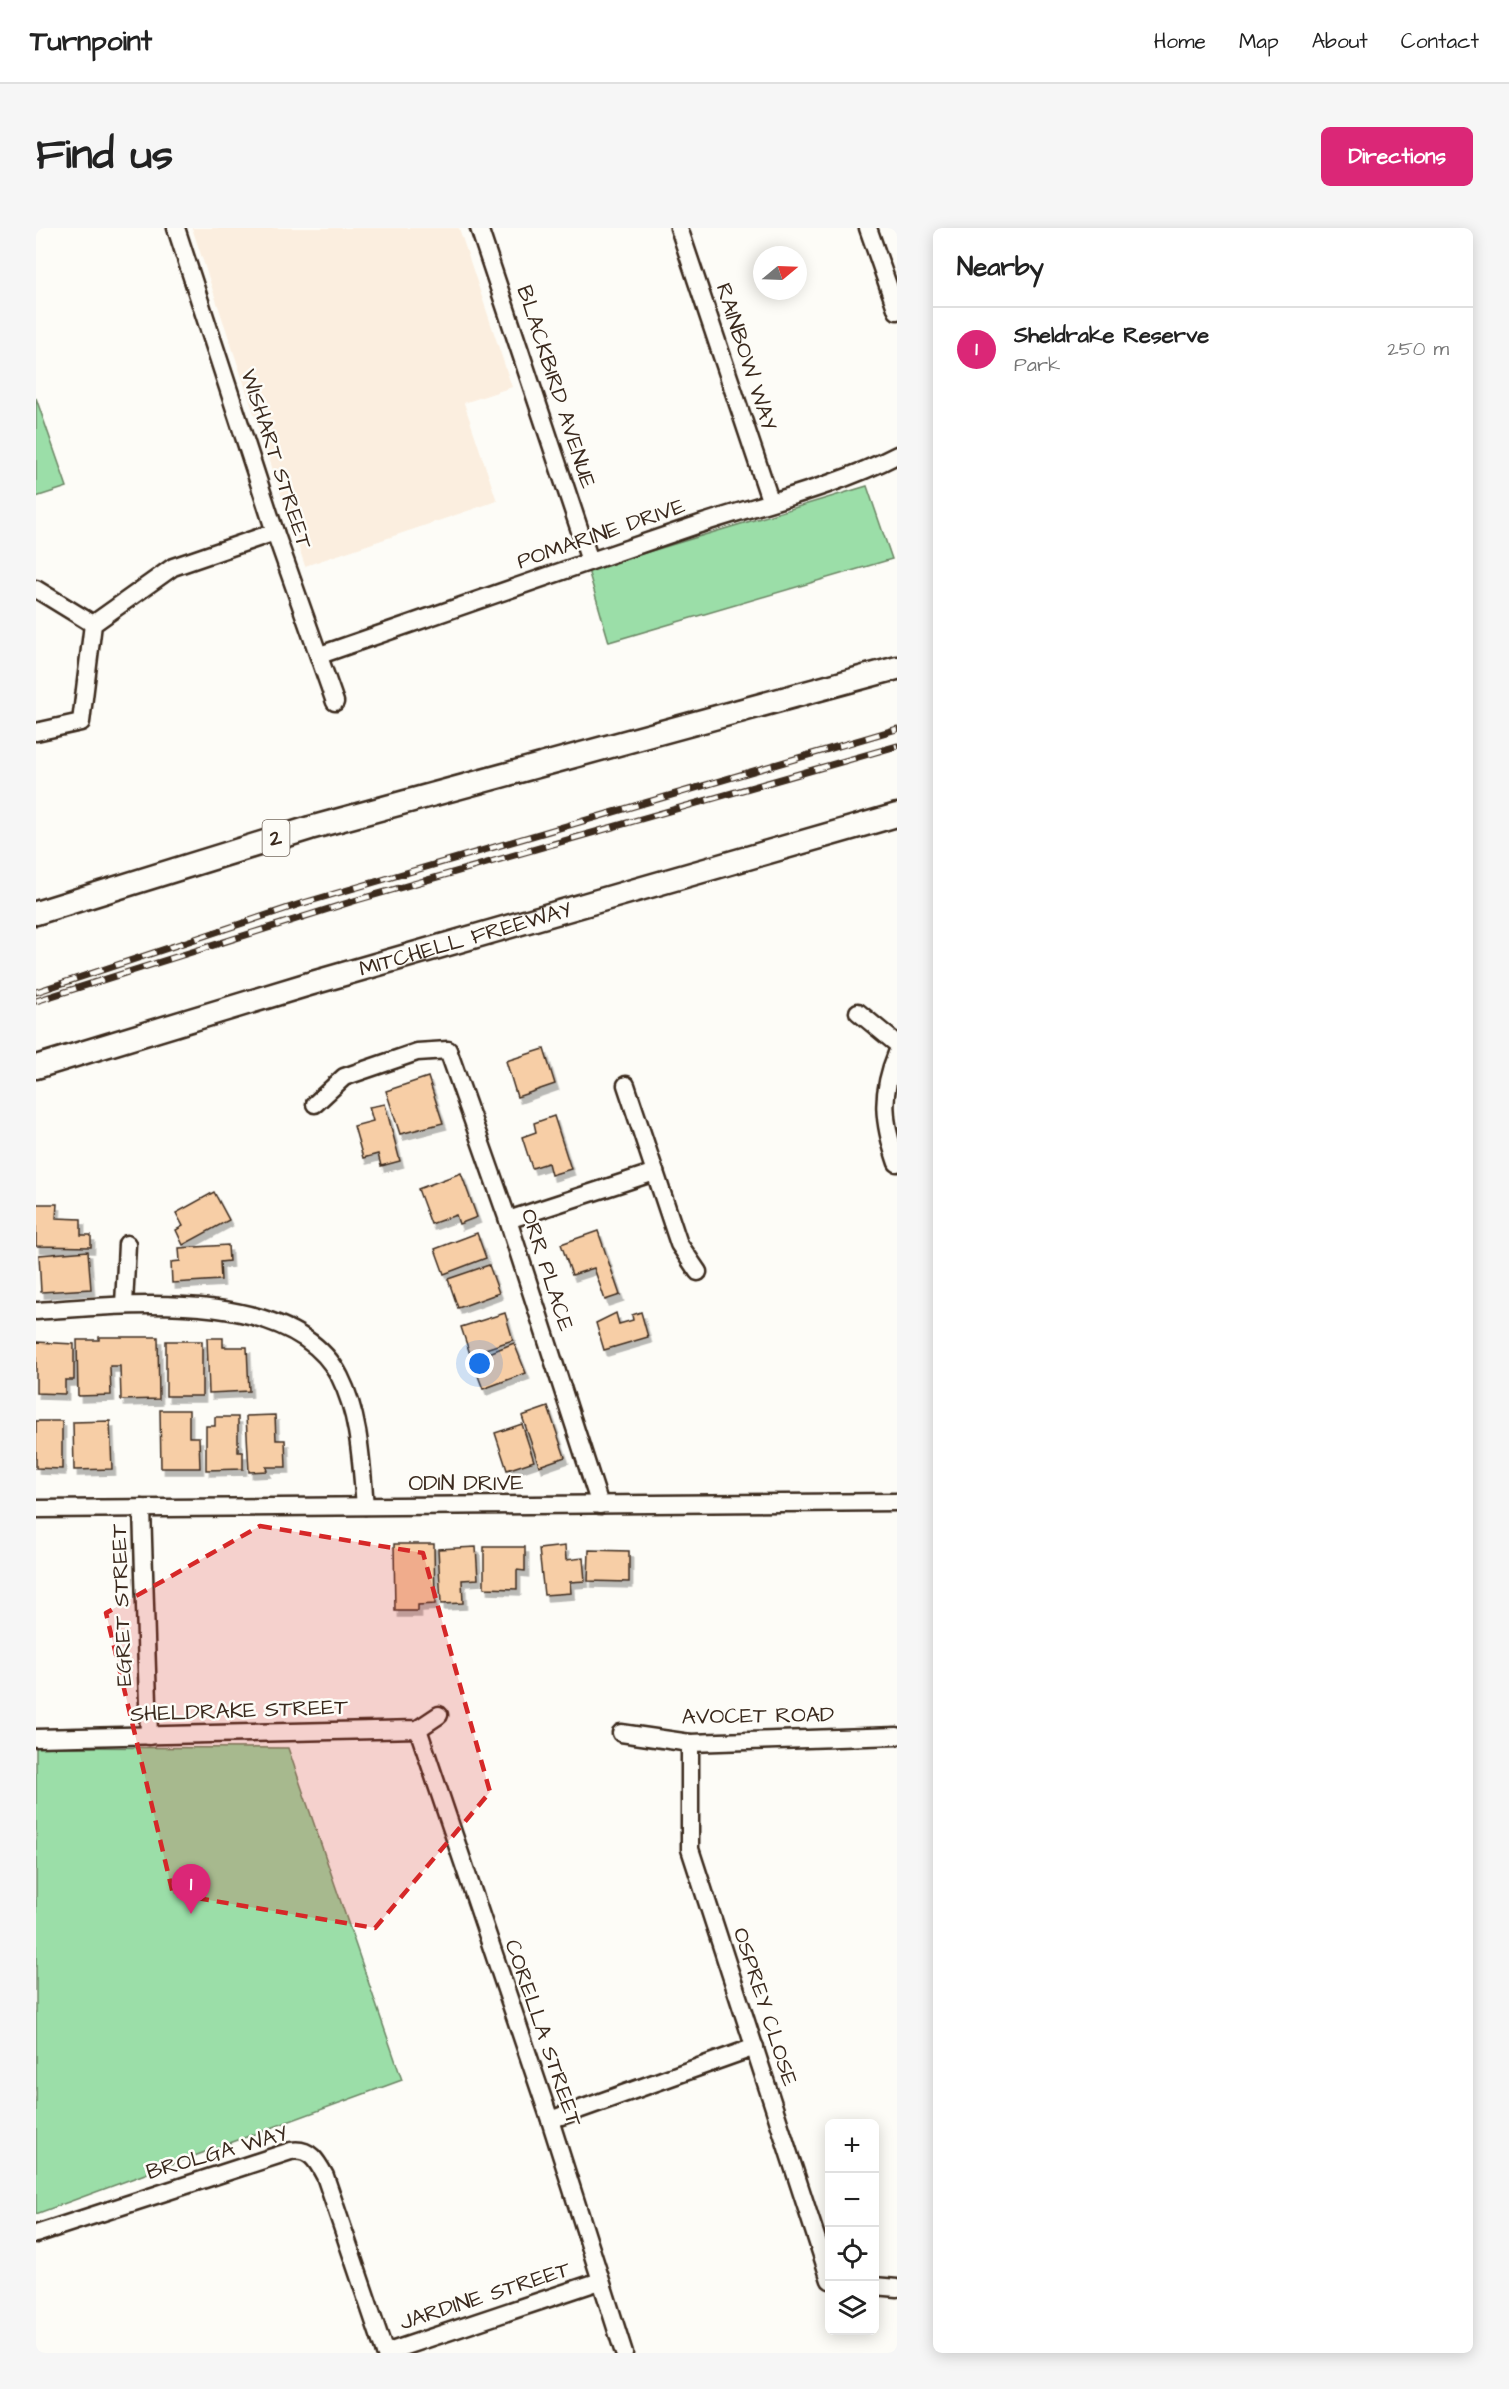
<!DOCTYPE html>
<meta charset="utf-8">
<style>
:root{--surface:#fff;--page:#f6f6f6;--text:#222;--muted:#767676;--line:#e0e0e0;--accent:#db2777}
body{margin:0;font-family:"Architects Daughter",sans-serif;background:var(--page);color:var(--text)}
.controls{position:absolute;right:18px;bottom:18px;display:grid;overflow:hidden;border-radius:9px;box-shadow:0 3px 15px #0003}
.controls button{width:54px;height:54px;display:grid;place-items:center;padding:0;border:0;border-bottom:2px solid var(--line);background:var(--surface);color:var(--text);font:30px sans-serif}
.compass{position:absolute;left:717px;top:18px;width:54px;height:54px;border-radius:50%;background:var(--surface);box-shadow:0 3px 15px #0003;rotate:71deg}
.you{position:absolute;left:444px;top:1136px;width:21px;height:21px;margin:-15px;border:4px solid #fff;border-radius:50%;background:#1a73e8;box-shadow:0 0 0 9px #1a73e833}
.badge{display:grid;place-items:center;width:39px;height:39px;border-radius:50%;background:var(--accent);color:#fff;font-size:20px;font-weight:700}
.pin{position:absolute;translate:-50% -50px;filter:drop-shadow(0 2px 3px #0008)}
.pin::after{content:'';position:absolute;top:32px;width:21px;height:18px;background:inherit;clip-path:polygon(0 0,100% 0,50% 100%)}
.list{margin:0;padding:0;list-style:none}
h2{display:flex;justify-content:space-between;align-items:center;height:78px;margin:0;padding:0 24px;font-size:26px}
h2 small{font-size:20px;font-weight:400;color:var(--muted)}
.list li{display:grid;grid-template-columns:39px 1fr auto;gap:18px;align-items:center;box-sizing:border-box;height:84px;padding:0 24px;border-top:2px solid var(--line)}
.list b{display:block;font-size:22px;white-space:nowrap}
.list p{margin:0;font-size:20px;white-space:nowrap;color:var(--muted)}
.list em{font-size:20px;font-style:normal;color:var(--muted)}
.icon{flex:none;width:33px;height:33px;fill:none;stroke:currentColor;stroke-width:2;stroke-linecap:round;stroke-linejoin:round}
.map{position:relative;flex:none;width:861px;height:2125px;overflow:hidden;border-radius:9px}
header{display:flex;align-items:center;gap:36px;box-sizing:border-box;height:84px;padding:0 30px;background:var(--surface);border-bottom:2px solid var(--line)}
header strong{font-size:28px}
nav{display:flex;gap:33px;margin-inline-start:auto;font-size:21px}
.intro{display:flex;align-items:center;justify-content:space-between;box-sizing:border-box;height:144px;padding:0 36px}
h1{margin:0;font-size:42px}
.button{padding:15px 27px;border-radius:9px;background:var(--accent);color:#fff;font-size:21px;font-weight:700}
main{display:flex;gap:36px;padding:0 36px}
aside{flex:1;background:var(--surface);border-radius:9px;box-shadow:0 3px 15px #0003}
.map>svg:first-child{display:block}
.built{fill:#fbeedf}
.green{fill:#9bdea8;stroke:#6b8463;stroke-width:1.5}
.building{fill:#f7cea6;stroke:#3b2a1e;stroke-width:1.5;filter:url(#shadow)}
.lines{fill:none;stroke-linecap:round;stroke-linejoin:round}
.minor-casing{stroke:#3b2a1e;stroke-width:21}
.highway-casing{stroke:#3b2a1e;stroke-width:27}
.minor{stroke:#fdfcf7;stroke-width:16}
.highway{stroke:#fdfcf7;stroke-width:22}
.rail-casing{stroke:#3b2a1e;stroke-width:7}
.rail{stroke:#fdfcf7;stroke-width:4.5;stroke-dasharray:14;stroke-linecap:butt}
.marked{fill:#d62828;fill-opacity:0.2;stroke:#d62828;stroke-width:4.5;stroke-dasharray:12 8;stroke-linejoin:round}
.labels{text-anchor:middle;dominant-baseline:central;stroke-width:5;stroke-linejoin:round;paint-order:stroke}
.shield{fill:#fdfcf7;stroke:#75695f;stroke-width:1.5}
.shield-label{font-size:21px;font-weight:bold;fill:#3b2a1e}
.street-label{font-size:22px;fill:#3b2a1e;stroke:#fdfcf7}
</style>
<header>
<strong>Turnpoint</strong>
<nav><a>Home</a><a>Map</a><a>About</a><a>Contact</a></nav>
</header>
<div class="intro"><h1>Find us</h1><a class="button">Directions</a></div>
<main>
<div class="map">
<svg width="861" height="2125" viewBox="0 0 861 2125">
<defs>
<filter id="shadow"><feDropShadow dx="3.5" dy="6" stdDeviation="0" flood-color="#0004"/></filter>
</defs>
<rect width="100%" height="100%" fill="#fdfcf7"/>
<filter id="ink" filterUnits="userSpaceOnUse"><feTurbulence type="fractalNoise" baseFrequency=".0167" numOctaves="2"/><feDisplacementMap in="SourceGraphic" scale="12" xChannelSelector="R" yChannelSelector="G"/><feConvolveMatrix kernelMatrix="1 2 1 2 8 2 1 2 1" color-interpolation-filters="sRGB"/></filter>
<g filter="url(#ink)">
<!-- built -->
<path class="built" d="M156,0H423L476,159L428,175L461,273L269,338Z"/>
<!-- green -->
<g class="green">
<path d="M0,170L31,259L0,269Z"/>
<path d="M831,258L856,331L573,414L552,342Z"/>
<path d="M0,1519L252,1520L366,1852L0,1986Z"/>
</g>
<!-- building -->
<g class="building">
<path d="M508,821L519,856L481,869L470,833Z"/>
<path d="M392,849L407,895L364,906L350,863Z"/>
<path d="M349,876L364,933L345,938L342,926L327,930L318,898L337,893L333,879Z"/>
<path d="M518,888L535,941L515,947L512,935L496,940L486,909L500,904L498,895Z"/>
<path d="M425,945L441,989L423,996L420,987L395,996L382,961Z"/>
<path d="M178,964L193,992L147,1017L140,1002L147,998L140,985Z"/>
<path d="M0,976H21L20,990L45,991V1007H55V1019L0,1018Z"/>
<path d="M562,1003L584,1067L569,1072L558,1040L536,1047L525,1016Z"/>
<path d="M441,1005L450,1030L408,1046L399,1021Z"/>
<path d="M192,1017L193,1033L184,1034L185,1052L136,1055L135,1034L144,1033L143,1020Z"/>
<path d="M52,1023L55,1061L5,1064L3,1027Z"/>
<path d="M453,1037L463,1065L422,1080L412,1051Z"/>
<path d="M605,1084L612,1109L568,1122L560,1095L580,1085L583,1096L597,1092L596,1087Z"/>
<path d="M469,1085L477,1112L434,1126L425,1099Z"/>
<path d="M63,1109H122L123,1171L85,1172L84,1138H74L75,1167L42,1168L41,1112H63Z"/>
<path d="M171,1110H187V1119H211L213,1163L173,1165Z"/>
<rect x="130" y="1113" width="36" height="55"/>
<path d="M0,1114L38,1116V1152H29V1166L0,1165Z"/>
<path d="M478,1115L490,1145L447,1161L436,1132Z"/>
<path d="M512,1179L529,1229L503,1238L486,1188Z"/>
<path d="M124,1182H153V1209H163L164,1240H125Z"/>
<path d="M239,1187L240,1212H249L250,1239H230L231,1243L213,1244L210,1188Z"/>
<path d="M179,1189H202V1224H207V1241L170,1242V1198H179Z"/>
<path d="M0,1193H26V1241L0,1240Z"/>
<path d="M74,1193L76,1241L38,1242L37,1194Z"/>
<path d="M486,1196L498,1233L471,1242L459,1205Z"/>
<path d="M358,1316H398L399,1376L382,1377V1383H359Z"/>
<path d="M529,1318L530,1332L547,1330L549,1353L534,1354L535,1365L508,1367L503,1321Z"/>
<path d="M440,1319L442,1351L426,1352L427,1375L405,1376L402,1321Z"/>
<path d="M448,1319H489V1343L481,1342V1361L448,1360Z"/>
<path d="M553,1322L593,1323V1354L552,1353Z"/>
</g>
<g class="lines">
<defs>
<g id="minor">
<path d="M140,0L239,304L299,474"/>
<path d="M443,0L554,333"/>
<path d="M643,0L734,272"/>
<path d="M832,0L861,83"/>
<path d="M0,361L57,396"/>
<path d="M284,427C407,384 531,341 655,299C723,276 797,260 861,227"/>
<path d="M0,504L45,494L57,396L137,339L239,304"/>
<path d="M822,784L861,816"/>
<path d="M861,825C844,866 847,894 861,935"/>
<path d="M590,857L643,1016L662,1044"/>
<path d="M279,876L308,849L381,824L412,822L472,992L564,1277"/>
<path d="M472,992L619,944"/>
<path d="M88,1077L91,1016"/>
<path d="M0,1083C86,1077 257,1057 304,1149C324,1189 325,1234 329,1278"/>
<path d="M106,1280L113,1508"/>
<path d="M0,1281L861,1274"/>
<path d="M382,1501L514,1892L588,2125"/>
<path d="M585,1505L654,1515L861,1508"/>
<path d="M0,1510L382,1501L403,1487"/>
<path d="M654,1515V1621L794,2052"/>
<path d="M514,1892L719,1819"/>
<path d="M0,2006L255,1923C274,1920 281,1933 289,1948L349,2125"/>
<path d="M838,2058L861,2060"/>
<path d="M349,2125L564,2053"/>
</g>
<g id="highway">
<path d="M0,685L274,600L861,440"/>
<path id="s1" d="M0,839L273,756L861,587"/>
</g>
</defs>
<!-- minor casing -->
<use href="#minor" class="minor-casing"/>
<!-- highway casing -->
<use href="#highway" class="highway-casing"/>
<!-- minor -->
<use href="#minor" class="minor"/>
<!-- highway -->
<use href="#highway" class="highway"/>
<defs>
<g id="rail">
<path d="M0,764L264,676L861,501"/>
<path d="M0,773L321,672L861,518"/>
</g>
</defs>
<!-- rail casing -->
<use href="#rail" class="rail-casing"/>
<!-- rail -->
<use href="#rail" class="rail"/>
</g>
</g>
<!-- marked area -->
<path class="marked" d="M224,1298L387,1325L454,1564L339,1700L137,1666L70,1385Z"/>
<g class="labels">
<!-- shield labels -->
<rect class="shield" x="226.5" y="592" width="27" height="36" rx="4.5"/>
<g class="shield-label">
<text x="240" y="610">2</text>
</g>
<!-- street labels -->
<g class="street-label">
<text transform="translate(710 129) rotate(72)">RAINBOW WAY</text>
<text transform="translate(520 159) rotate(72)">BLACKBIRD AVENUE</text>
<text transform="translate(240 231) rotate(72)">WISHART STREET</text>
<text transform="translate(565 306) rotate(-19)">POMARINE DRIVE</text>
<text stroke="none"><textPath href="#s1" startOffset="448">MITCHELL FREEWAY</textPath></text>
<text transform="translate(511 1042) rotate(72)">ORR PLACE</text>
<text x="430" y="1255">ODIN DRIVE</text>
<text transform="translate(86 1377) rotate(-92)">EGRET STREET</text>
<text transform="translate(203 1483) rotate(-2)">SHELDRAKE STREET</text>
<text transform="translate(722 1488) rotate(-1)">AVOCET ROAD</text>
<text transform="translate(729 1779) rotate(72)">OSPREY CLOSE</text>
<text transform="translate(507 1805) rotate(71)">CORELLA STREET</text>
<text transform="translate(181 1925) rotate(-16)">BROLGA WAY</text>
<text transform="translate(449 2068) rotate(-18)">JARDINE STREET</text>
</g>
</g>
</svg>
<div class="controls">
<button>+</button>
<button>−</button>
<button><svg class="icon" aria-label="locate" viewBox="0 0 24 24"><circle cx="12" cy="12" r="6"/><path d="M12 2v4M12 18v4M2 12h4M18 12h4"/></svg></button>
<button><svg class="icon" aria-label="layers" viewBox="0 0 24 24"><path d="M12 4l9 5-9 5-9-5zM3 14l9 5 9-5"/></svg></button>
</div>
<svg class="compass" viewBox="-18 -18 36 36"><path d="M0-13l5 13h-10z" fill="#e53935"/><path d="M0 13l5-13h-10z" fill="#767676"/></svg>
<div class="you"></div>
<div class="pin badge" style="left:155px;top:1686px">1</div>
</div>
<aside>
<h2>Nearby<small></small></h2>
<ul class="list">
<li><span class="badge">1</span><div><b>Sheldrake Reserve</b><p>Park</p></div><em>250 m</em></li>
</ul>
</aside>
</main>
